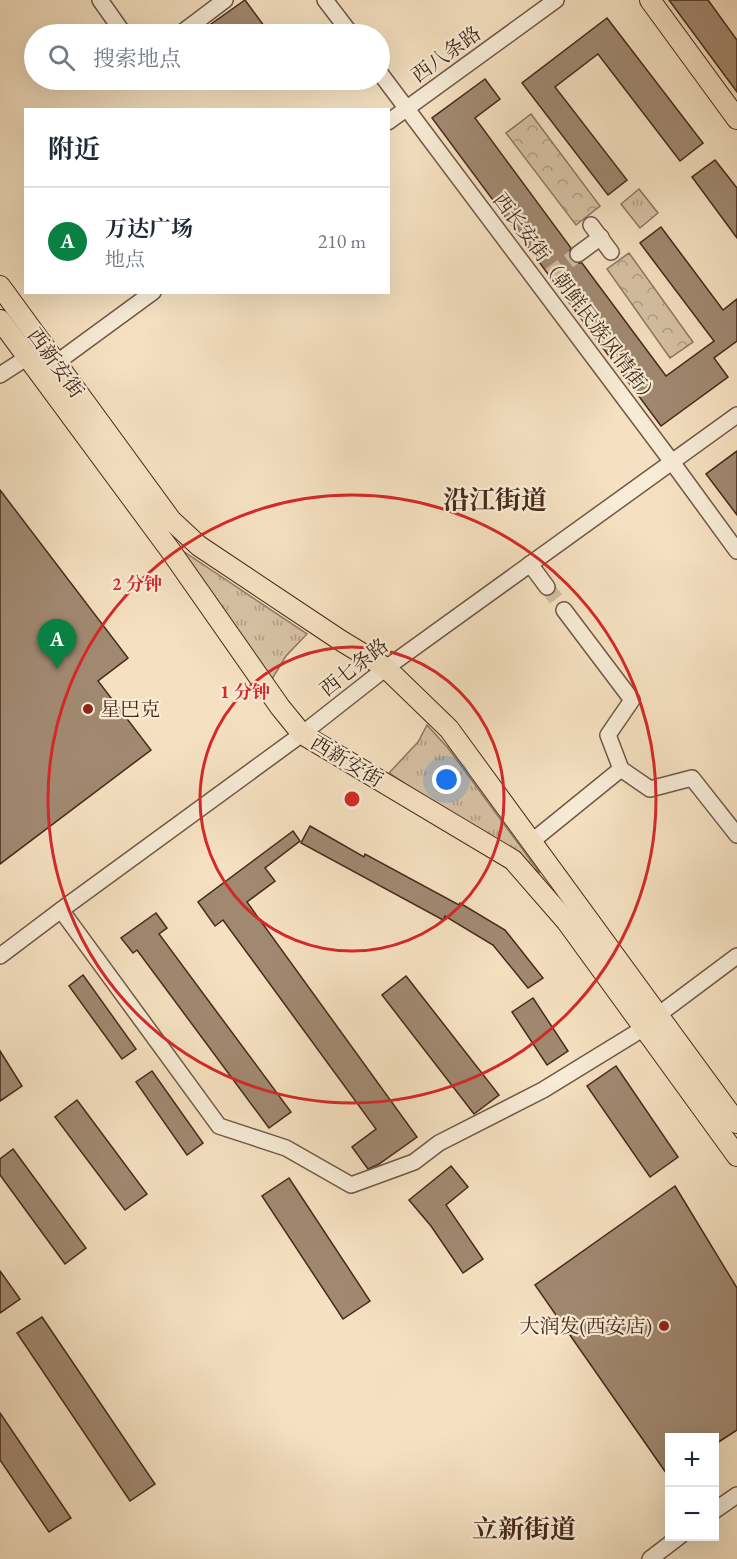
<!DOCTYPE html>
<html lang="zh">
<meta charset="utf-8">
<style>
:root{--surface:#fff;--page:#f2f2f3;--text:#1f2937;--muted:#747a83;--line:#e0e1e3;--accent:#0b8043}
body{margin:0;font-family:"EB Garamond","Noto Serif SC",serif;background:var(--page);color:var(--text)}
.controls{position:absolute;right:18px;bottom:18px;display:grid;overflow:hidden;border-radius:0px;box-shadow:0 6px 24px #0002}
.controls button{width:54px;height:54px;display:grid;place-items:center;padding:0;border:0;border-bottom:2px solid var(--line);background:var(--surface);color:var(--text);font:30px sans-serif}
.you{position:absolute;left:447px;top:780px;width:21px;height:21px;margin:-15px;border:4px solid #fff;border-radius:50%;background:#1a73e8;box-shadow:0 0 0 9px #1a73e833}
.badge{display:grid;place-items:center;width:39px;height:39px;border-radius:50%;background:var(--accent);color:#fff;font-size:20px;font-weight:700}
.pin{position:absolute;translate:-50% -50px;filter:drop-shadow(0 2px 3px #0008)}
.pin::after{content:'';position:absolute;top:32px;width:21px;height:18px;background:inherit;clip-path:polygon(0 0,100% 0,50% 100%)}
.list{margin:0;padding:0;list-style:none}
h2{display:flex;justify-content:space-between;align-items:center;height:78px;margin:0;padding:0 24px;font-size:26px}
h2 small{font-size:20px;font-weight:400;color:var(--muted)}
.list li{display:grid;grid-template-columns:39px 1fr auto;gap:18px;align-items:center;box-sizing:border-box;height:108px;padding:0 24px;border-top:2px solid var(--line)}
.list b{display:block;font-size:22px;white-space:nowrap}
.list p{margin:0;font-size:20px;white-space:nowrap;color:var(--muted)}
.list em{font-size:20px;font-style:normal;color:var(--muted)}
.icon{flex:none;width:33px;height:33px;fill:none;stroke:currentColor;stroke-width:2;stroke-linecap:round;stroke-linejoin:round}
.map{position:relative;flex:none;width:737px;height:1559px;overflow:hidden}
.search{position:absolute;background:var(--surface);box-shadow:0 6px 24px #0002;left:24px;top:24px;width:366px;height:66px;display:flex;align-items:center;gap:15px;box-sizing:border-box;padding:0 21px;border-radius:33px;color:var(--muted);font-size:22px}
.panel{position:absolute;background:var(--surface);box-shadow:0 6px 24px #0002;left:24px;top:108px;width:366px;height:186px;border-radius:0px}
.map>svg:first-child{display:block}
.grass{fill:url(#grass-tufts);stroke:#8e7660;stroke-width:1.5}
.forest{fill:url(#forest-crowns);stroke:#8e7660;stroke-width:1.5}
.building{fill:#a18971;stroke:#46291a;stroke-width:1.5}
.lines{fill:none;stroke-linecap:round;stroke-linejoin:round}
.minor-tunnel{stroke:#d2bca0;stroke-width:15;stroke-dasharray:15 8;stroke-linecap:butt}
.minor-casing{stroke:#725744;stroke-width:18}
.major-casing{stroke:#46291a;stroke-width:22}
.minor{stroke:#f8ecd7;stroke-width:15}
.major{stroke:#f5e1c1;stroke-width:20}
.ring{fill:none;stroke:#d62828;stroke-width:3}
.poi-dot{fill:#8f2418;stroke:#f8ecd7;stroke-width:2}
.labels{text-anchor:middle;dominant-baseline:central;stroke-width:4.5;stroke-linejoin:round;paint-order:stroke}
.street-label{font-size:20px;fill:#46291a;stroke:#f8ecd7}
.poi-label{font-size:20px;fill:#46291a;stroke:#f8ecd7;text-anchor:start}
.district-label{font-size:26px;font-weight:bold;fill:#46291a;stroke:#f8ecd7}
.centre{fill:#d62828;stroke:#f8ecd7;stroke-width:3}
.ring-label{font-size:18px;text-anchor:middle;font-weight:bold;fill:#d62828;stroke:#f8ecd7;stroke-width:4.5;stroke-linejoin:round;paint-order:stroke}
</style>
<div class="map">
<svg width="737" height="1559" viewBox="0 0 737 1559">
<defs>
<pattern id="grass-tufts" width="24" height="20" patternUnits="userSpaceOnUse" patternTransform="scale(1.5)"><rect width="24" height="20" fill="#d7c2a5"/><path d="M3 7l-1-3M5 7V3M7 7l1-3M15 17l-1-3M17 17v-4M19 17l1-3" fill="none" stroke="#b09e86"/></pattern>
<pattern id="forest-crowns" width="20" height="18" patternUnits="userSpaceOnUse" patternTransform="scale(1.5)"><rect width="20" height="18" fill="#d7c2a5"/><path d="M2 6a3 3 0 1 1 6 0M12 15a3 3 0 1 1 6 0" fill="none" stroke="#b09e86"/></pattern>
</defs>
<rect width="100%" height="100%" fill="#f5e1c1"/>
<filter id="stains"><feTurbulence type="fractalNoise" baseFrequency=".00333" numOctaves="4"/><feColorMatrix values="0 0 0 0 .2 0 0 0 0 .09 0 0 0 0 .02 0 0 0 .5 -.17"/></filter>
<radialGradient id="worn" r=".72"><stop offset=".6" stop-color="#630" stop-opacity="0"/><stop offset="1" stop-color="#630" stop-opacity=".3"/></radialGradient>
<!-- grass -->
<g class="grass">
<path d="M639,189L658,213L640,228L621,204Z"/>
<path d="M174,545L307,634L286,656L272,679Z"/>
<path d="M427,725L448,748L540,873L389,773L418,742Z"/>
</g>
<!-- forest -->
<g class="forest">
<path d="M531,114L600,206L576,225L506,133Z"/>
<path d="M629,253L693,342L670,358L607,269Z"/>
</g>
<!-- building -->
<g class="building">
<path d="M245,0L270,34H197Z"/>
<path d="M669,0H708L737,40V92Z"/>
<path d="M607,18L703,143L680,161L598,54L555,87L627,180L608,195L522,83Z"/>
<path d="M485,79L500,99L475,118L571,248L568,255L571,260L575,263H582L666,376L714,341L640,243L661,227L723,310L737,299V341L714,358L728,377L661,426L432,118Z"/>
<path d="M715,160L737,188V238L692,177Z"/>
<path d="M737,451V515L706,474Z"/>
<path d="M0,490L128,658L98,681L151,750L0,864Z"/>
<path d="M310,826L364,857L365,854L459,905L460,903L505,930L543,978L528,988L493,945L445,916L443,920L301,843Z"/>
<path d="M293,831L300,841L265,868L275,881L247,902L417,1137L379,1164L368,1169L352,1147L376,1129L223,920L215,926L198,902Z"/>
<path d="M156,913L167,928L159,934L291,1112L269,1128L137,950L133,953L121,938Z"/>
<path d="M83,975L136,1049L122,1059L69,986Z"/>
<path d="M406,976L499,1095L474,1114L382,995Z"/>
<path d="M533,998L568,1051L547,1065L512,1012Z"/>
<path d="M0,1051L22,1086L0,1101Z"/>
<path d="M616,1066L678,1157L650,1177L587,1086Z"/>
<path d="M152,1071L203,1143L187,1155L136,1082Z"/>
<path d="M77,1100L147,1194L125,1210L55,1117Z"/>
<path d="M13,1149L86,1248L65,1264L0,1175V1159Z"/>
<path d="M451,1166L468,1187L446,1205L483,1259L463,1273L431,1226L409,1200Z"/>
<path d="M289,1178L370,1301L343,1319L262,1196Z"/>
<path d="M675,1186L737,1288V1430L714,1445V1437H669V1477L535,1285Z"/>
<path d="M0,1271L20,1299L0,1313Z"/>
<path d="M42,1317L155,1484L130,1501L17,1333Z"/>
<path d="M0,1413L71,1518L49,1532L0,1460Z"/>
</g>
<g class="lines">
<!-- minor-tunnel -->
<g class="minor-tunnel">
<path d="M550,275L578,254"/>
<path d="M547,587L564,610"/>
</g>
<defs>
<g id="minor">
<path d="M100,0L124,34"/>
<path d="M325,0L351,34"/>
<path d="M180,34L225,0"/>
<path d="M380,73L672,462L737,551"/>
<path d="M388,122L556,0"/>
<path d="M591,225L611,252"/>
<path d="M578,254L601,237"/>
<path d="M56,363L153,292"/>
<path d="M0,375L28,357"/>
<path d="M530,564L547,587"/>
<path d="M564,610L632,700L608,735L621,769L650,789L692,778L737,835"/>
<path d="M531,842L621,769"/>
<path d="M61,910L219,1126L286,1148L351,1185L414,1162L439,1143L543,1090L644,1028L658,1015L737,956"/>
<path d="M0,956L61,910L302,734L386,668L737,415"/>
<path d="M714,1511L737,1495"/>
<path d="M650,1559L680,1536"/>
</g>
<g id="major">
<path d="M650,0L737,119"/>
<path d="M0,286L171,520L199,546L340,640L386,668L449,729L737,1123"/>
<path d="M0,320L170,550L280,707L302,734L513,860L567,922L737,1156"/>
</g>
</defs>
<!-- minor casing -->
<use href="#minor" class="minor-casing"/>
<!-- major casing -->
<use href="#major" class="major-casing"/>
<!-- minor -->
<use href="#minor" class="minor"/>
<!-- major -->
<use href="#major" class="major"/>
</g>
<!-- distance rings -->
<g class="ring">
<circle cx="352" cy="799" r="152"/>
<circle cx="352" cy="799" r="304"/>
</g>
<!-- markers -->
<g class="poi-dot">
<circle cx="88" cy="709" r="6"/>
<circle cx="664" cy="1326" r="6"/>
</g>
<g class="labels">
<!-- street labels -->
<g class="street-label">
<text transform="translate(446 54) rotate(-36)">西八条路</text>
<text transform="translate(576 299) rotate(53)">西长安街（朝鲜民族风情街）</text>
<text transform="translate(56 363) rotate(54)">西新安街</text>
<text transform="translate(354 667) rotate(-38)">西七条路</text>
<text transform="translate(347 761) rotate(31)">西新安街</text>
</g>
<!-- poi labels -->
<g class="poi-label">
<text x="100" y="709">星巴克</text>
<text x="652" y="1326" text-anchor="end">大润发(西安店)</text>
</g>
<!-- district labels -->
<g class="district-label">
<text x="495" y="500">沿江街道</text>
<text x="524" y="1529">立新街道</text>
</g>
</g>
<circle cx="352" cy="799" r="9" class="centre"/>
<g class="ring-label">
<text x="137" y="590">2 分钟</text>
<text x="245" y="698">1 分钟</text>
</g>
<rect width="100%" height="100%" filter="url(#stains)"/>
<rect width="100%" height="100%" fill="url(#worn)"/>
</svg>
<div class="controls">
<button>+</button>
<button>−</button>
</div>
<div class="you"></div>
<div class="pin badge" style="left:57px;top:669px">A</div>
<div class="search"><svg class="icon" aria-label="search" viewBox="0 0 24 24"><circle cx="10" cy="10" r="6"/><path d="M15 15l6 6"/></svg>搜索地点</div>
<section class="panel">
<h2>附近<small></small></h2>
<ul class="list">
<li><span class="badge">A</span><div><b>万达广场</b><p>地点</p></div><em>210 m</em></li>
</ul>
</section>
</div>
